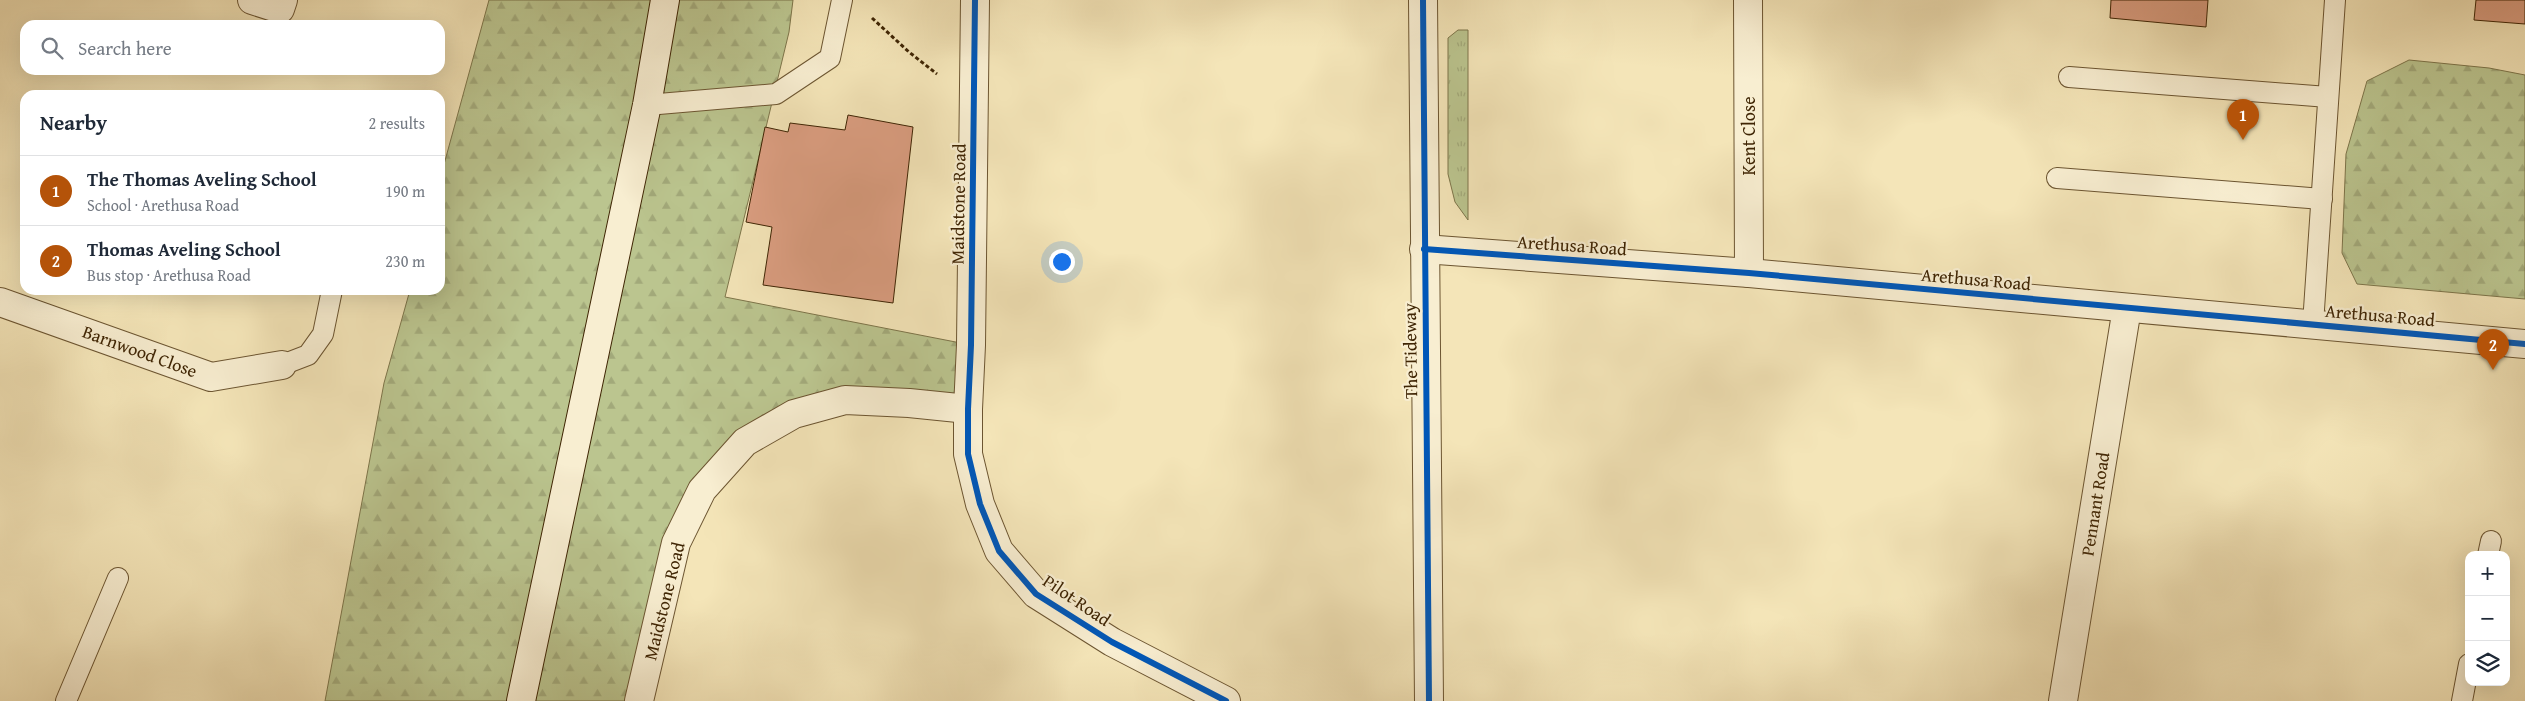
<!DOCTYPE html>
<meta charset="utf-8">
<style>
:root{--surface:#fff;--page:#f2f2f3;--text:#1f2937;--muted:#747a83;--line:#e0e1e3;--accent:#b45309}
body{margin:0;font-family:"Gentium Book Plus",serif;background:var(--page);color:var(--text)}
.controls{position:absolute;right:15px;bottom:15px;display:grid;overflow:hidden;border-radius:10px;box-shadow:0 5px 20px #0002}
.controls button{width:45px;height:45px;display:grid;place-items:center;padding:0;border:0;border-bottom:1px solid var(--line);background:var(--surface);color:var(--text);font:25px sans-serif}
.you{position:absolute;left:1061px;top:261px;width:18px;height:18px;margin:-12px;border:4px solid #fff;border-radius:50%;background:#1a73e8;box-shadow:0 0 0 8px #1a73e833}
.badge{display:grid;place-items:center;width:32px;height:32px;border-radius:50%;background:var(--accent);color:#fff;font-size:16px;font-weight:700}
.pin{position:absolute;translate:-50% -41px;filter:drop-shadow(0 1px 2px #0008)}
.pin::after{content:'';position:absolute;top:26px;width:18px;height:15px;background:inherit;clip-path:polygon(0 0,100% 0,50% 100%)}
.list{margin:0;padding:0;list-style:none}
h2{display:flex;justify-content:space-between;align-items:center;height:65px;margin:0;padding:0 20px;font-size:21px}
h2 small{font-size:16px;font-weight:400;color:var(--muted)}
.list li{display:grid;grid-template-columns:32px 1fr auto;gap:15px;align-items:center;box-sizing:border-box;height:70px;padding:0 20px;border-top:1px solid var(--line)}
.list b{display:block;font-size:19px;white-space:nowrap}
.list p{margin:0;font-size:16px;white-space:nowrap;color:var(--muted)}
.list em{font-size:16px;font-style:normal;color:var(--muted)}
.icon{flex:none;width:28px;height:28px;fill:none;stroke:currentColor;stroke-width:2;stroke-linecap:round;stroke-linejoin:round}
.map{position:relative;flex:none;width:2525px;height:701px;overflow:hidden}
.search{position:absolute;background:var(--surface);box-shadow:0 5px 20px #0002;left:20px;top:20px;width:425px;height:55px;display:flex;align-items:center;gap:12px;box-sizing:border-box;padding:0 18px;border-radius:15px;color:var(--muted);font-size:19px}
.panel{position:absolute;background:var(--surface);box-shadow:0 5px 20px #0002;left:20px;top:90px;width:425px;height:205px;border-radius:15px}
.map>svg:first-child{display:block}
.grass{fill:url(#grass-tufts);stroke:#7d754a}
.forest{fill:url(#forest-firs);stroke:#7d754a}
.building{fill:#da9d80;stroke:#3f2504}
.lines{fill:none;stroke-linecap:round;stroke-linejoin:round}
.service-casing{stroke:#6c5531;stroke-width:22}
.minor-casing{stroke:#6c5531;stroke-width:30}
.tertiary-casing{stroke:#6c5531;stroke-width:30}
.secondary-casing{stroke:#3f2504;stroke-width:30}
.path{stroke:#3f2504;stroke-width:3;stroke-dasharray:4 2.5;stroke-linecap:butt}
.service{stroke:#f8eed1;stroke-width:20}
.minor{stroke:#f8eed1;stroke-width:28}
.tertiary{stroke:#f8eed1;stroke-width:28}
.secondary{stroke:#f8eed1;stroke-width:28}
.cycleway-casing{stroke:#f8eed1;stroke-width:9}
.cycleway{stroke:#0057b8;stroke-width:6}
.labels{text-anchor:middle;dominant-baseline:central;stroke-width:4.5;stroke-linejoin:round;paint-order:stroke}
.street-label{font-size:18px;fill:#3f2504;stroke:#f8eed1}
</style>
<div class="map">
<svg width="2525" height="701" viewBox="0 0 2525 701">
<defs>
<pattern id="grass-tufts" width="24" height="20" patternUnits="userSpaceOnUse" patternTransform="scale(1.25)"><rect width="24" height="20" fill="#bbc58f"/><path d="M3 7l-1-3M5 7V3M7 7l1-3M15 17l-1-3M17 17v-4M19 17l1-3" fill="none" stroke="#a2a97a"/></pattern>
<pattern id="forest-firs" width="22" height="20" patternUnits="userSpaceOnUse" patternTransform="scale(1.25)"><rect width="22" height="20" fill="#bbc58f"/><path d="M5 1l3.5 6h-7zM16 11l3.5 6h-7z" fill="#a2a97a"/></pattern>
</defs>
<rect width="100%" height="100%" fill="#f4e5b8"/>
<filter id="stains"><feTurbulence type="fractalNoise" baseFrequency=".004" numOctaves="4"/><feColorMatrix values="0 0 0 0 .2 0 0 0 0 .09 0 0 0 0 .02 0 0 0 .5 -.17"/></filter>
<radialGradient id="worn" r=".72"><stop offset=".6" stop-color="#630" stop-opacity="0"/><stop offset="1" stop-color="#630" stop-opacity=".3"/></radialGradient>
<!-- grass -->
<path class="grass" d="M1458,30H1468V220L1455,202L1448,174V38Z"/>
<!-- forest -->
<g class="forest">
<path d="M489,0H793L789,32L725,297L971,345L968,409L794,414L702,490L639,701H325L384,383L410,290H440V179Z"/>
<path d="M2409,60L2489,68L2525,75V299L2357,284L2342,253L2346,154L2367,81Z"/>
</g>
<!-- building -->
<g class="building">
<path d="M2111,0H2208L2206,27L2110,18Z"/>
<path d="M2476,0H2525V24L2474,20Z"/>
<path d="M848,115L913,127L893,303L763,285L772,227L746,222L765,127L788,132L790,123L845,130Z"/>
</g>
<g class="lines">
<defs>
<g id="service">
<path d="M2069,77L2328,97"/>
<path d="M647,105L776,94L830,58L842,0"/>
<path d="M2057,178L2322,199"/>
<path d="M2313,324L2335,0"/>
<path d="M282,365L308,355L323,334L332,290"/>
<path d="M2488,555L2491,541"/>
<path d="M66,701L118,578"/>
<path d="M2462,701L2469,664"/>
</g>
<g id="minor">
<path d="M252,0L280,9L283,0"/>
<path d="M975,0L971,345L968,409V454L980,504L999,551L1036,594L1112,642L1226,701"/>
<path d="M1748,0L1749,273"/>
<path d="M1424,249L1749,273L2525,344"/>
<path d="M0,302L211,377L282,365"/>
<path d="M639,701L676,543L702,490L745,442L794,414L845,400L909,403L968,409"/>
<path d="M2063,701L2127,308"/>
</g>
<path id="tertiary" d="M1423,0L1429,701"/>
<path id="secondary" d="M521,701L647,105L665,0"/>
</defs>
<!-- service casing -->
<use href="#service" class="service-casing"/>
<!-- minor casing -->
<use href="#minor" class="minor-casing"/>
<!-- tertiary casing -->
<use href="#tertiary" class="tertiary-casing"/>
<!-- secondary casing -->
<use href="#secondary" class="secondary-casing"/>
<!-- path -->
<path class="path" d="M872,18L909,52L937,74"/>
<!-- service -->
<use href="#service" class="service"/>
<!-- minor -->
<use href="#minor" class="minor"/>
<!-- tertiary -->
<use href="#tertiary" class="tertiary"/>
<!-- secondary -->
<use href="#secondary" class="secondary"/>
<defs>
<g id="cycleway">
<path d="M975,0L971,345L968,409V454L980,504L999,551L1036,594L1112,642L1226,701"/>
<path d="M1423,0L1429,701"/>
<path d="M1424,249L1749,273L2525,344"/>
</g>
</defs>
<!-- cycleway casing -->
<use href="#cycleway" class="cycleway-casing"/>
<!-- cycleway -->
<use href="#cycleway" class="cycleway"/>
</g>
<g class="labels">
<!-- street labels -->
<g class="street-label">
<text transform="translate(1748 136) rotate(-90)">Kent Close</text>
<text transform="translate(958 204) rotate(-89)">Maidstone Road</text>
<text transform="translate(1572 245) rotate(4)">Arethusa Road</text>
<text transform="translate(1976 279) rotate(5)">Arethusa Road</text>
<text transform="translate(2380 315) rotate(5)">Arethusa Road</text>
<text transform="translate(140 351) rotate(20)">Barnwood Close</text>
<text transform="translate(1410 351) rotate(-91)">The Tideway</text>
<text transform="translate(2095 504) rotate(-81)">Pennant Road</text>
<text transform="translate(1077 600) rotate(34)">Pilot Road</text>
<text transform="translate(664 601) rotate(-76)">Maidstone Road</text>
</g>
</g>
<rect width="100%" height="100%" filter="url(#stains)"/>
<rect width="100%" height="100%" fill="url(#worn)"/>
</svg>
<div class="controls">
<button>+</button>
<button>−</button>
<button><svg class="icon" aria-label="layers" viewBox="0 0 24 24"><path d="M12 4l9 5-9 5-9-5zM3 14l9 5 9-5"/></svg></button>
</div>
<div class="you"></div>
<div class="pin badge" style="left:2243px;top:140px">1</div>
<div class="pin badge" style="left:2493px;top:370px">2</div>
<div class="search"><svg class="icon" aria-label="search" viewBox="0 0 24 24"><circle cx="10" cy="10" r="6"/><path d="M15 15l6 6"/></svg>Search here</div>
<section class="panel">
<h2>Nearby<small>2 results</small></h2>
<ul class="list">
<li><span class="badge">1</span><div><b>The Thomas Aveling School</b><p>School · Arethusa Road</p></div><em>190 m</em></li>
<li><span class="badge">2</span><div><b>Thomas Aveling School</b><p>Bus stop · Arethusa Road</p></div><em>230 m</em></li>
</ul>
</section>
</div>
